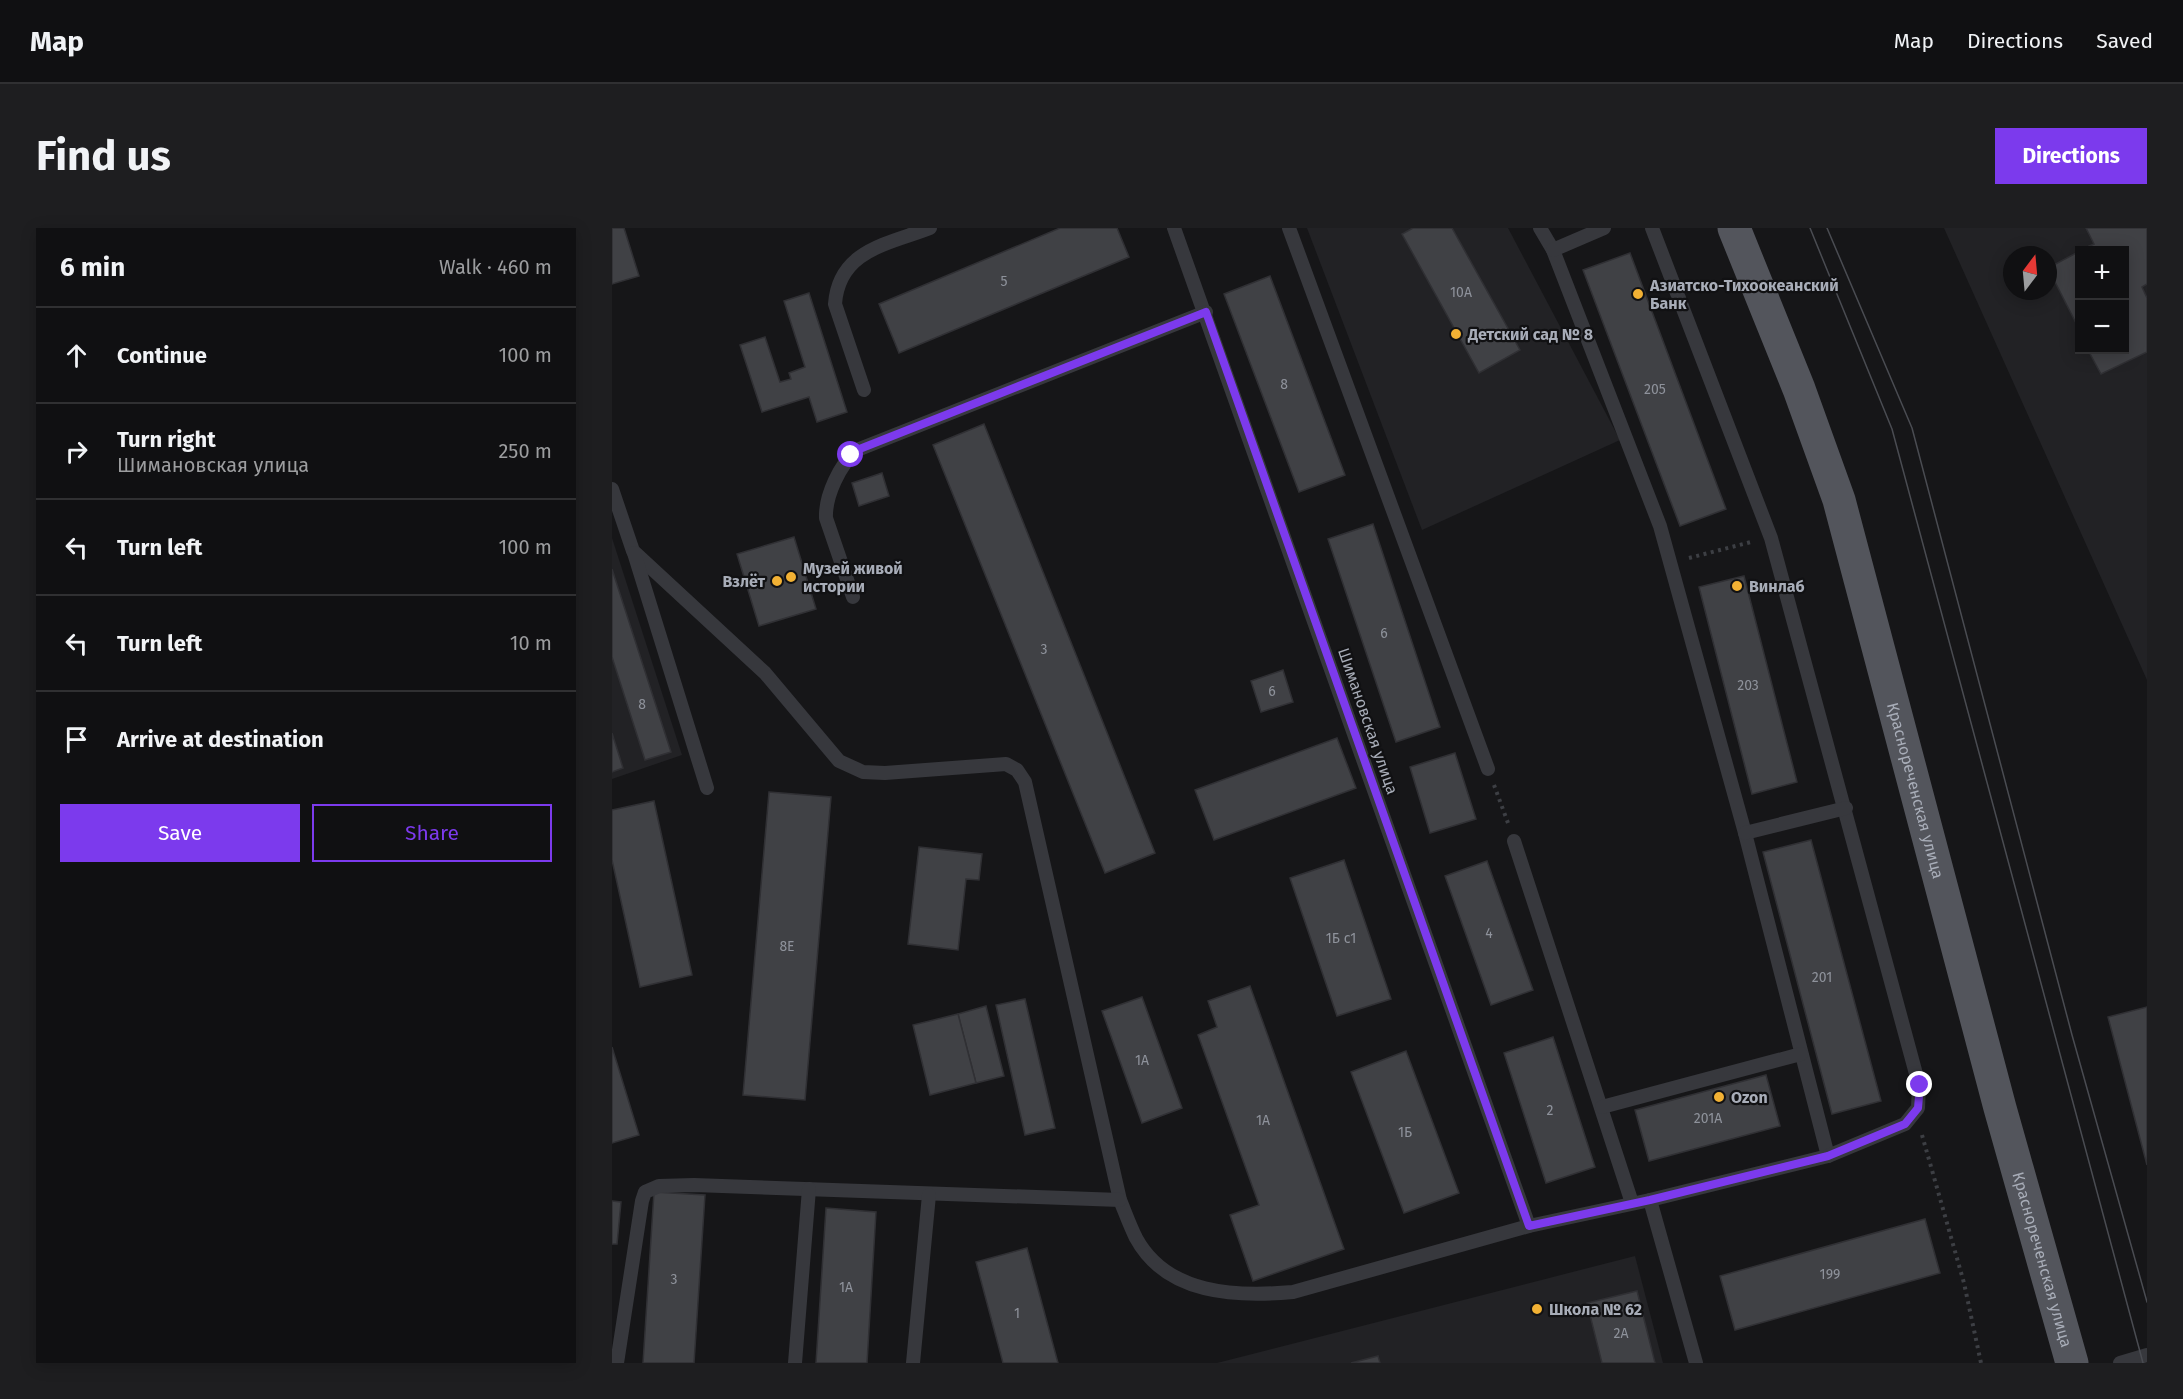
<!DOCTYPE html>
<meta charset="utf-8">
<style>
:root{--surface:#101012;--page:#1e1e20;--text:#f1f3f6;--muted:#9c9d9f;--line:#303032;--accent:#7c3aed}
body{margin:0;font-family:"Fira Sans",sans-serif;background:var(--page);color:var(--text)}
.controls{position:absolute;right:18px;top:18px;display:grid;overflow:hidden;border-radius:0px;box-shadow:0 3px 15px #0003}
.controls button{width:54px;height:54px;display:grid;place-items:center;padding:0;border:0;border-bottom:2px solid var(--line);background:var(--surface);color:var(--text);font:30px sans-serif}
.compass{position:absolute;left:1391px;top:18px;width:54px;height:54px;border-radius:50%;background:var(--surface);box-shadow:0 3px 15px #0003;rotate:16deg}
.stop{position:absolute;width:18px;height:18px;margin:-14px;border:4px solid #7c3aed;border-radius:50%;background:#fff}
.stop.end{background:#7c3aed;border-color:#fff;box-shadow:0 2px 6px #0008}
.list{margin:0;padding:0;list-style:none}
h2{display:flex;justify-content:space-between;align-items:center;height:78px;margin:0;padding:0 24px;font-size:26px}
h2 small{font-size:20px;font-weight:400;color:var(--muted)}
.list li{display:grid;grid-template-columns:39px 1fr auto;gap:18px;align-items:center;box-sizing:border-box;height:96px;padding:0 24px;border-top:2px solid var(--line)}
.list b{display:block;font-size:22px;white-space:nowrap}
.list p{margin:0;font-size:20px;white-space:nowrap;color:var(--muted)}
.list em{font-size:20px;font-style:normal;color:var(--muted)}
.actions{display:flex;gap:12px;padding:18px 24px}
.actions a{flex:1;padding:14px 0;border:2px solid var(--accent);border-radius:0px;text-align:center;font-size:21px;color:var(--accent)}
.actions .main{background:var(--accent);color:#fff}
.icon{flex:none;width:33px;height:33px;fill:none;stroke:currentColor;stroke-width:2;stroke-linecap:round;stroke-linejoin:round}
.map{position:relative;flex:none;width:1535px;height:1135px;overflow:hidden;border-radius:0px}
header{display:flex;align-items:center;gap:36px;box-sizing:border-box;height:84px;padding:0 30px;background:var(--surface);border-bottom:2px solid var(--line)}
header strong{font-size:28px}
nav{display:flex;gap:33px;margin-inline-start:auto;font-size:21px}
.intro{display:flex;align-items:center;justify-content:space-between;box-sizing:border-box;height:144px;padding:0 36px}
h1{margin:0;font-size:42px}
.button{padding:15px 27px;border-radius:0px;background:var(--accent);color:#fff;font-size:21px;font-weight:700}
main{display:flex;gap:36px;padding:0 36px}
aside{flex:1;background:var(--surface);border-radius:0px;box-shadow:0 3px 15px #0003}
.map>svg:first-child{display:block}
.built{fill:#222225;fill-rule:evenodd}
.building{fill:#404145;stroke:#303034;stroke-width:1.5}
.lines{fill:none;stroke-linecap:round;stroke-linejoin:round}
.path{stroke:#3d3f44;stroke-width:4;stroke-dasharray:3 4.5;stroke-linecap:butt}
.service{stroke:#37383d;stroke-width:14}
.primary{stroke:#53555c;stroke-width:33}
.tram{stroke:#4a4c52;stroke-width:1.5}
.route{stroke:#7c3aed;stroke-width:8}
.poi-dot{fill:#f2b134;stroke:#111113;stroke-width:2}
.labels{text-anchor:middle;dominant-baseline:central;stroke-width:4.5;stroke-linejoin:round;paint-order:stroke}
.number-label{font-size:14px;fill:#8e929b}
.poi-label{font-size:16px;font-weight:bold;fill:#a8adb8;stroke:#111113;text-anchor:start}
.street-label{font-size:16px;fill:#a8adb8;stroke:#111113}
</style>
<header>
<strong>Map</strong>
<nav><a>Map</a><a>Directions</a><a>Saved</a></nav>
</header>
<div class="intro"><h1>Find us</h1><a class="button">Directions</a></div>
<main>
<aside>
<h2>6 min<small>Walk · 460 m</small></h2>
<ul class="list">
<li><svg class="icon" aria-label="ahead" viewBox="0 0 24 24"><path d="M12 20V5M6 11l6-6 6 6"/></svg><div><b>Continue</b></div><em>100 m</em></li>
<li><svg class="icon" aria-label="right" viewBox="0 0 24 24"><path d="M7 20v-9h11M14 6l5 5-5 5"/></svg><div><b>Turn right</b><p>Шимановская улица</p></div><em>250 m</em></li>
<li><svg class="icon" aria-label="left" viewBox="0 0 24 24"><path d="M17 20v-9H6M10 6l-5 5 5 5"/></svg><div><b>Turn left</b></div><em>100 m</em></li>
<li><svg class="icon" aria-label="left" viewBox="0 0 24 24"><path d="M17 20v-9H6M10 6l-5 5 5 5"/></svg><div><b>Turn left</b></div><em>10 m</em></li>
<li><svg class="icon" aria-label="arrive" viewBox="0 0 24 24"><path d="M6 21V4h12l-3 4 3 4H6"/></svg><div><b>Arrive at destination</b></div></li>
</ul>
<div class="actions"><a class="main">Save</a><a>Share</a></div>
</aside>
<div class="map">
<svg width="1535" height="1135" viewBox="0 0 1535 1135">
<rect width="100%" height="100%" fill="#161618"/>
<!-- built -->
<g class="built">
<path d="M695,0H896L1008,212L810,302Z"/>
<path d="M1332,0H1535V452ZM1468,22H1512V122H1468ZM1400,27H1436V63H1400Z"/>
<path d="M0,310L70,527L0,551Z"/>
<path d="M1023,1028L1051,1135H605Z"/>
</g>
<!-- building -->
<g class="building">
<path d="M0,0H12L27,48L0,56Z"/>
<path d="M448,0H505L517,29L287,125L267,76Z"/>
<path d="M801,0H840L908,122L867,145L790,6Z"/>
<path d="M1474,0H1535V56L1530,59L1535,70V124L1489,146L1476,122H1512V22H1468L1482,16Z"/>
<path d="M1468,23V103L1436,40Z"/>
<path d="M1018,25L1114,281L1068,298L971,42Z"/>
<path d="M658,48L733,247L687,264L612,66Z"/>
<path d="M197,65L235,184L205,194L197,169L150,184L128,117L153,109L168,154L179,151L177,145L193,139L172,73Z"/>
<path d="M372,196L543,625L493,645L321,217Z"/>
<path d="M270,245L277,268L247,278L240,255Z"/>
<path d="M761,296L828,499L784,514L716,311Z"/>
<path d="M182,309L204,381L147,398L125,326Z"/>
<path d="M0,341L59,524L33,532L0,429Z"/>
<path d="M1132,348L1185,554L1140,566L1087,359Z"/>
<path d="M671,442L681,474L649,484L639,453Z"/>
<path d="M0,505L11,540L0,544Z"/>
<path d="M725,510L744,560L602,612L583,562Z"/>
<path d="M843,525L864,591L818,605L798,539Z"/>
<path d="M157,564L219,569L193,872L131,867Z"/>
<path d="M42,573L80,747L28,759L0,632V582Z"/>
<path d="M1199,612L1269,873L1220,886L1151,624Z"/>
<path d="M307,619L370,626L367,652L354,651L346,722L296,716Z"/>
<path d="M732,632L779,771L725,788L678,650Z"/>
<path d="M875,633L921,762L879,777L833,648Z"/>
<path d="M638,758L732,1021L641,1053L618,987L647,977L586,807L605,799L596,773Z"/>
<path d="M530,769L570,880L530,895L490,783Z"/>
<path d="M413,771L443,900L413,907L384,777Z"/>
<path d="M374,778L392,848L364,855L346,786Z"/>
<path d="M1535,779V937L1496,789Z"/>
<path d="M346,786L364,855L318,867L301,797Z"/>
<path d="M941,809L983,939L934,955L892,825Z"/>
<path d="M0,819L27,907L0,915Z"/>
<path d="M794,823L847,965L792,985L739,844Z"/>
<path d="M1154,847L1168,898L1037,933L1023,882Z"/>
<path d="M42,964L93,967L82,1135H31Z"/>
<path d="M0,973L9,974L5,1016H0Z"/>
<path d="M214,980L264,984L255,1135H204Z"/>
<path d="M1313,991L1328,1045L1123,1102L1108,1048Z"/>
<path d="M415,1020L446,1135H391L364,1034Z"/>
<path d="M1025,1063L1043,1135H990L975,1075Z"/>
<path d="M766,1128L768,1135H739Z"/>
</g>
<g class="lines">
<!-- path -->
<g class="path">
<path d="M1077,330L1139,314"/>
<path d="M882,557L896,595"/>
<path d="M1310,907L1352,1055L1369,1135"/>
</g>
<!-- service -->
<g class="service">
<path d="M562,0L917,998"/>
<path d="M677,0L876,541"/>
<path d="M928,0L941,22L1048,298L1133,605L1216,928"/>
<path d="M941,22L992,0"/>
<path d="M252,162L223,76C227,22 276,16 318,0"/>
<path d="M0,261L21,323L153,445L227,533L251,544L273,545L394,536L405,542L413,554L508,972C513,984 518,998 524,1010C555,1067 624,1069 681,1064L917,998L1038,972L1216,928L1293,896L1306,880L1307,857L1159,310L1040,0"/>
<path d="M22,325L95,560"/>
<path d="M241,369L214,290C213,268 228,236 245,222L594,84"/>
<path d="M1133,605L1234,580"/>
<path d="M902,613L1020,975"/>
<path d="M990,879L1189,826"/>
<path d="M1038,972L1084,1135"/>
<path d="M5,1135L30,973L33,964L47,958L82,957L508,972"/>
<path d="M183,1135L197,961"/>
<path d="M301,1135L317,967"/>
<path d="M1508,1135L1535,1127"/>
</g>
<!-- primary -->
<path class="primary" id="s1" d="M1122,0L1187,161L1227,272L1388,880L1460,1135"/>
<!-- tram -->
<g class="tram">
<path d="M1198,0L1280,201L1531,1135"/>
<path d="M1215,0L1300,200L1460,807L1535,1074"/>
</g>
</g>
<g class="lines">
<!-- route -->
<path class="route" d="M239,227L245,222L594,84L917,998L1038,972L1216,928L1293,896L1306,880L1308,857"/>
</g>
<!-- markers -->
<g class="poi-dot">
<circle cx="1026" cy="66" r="6"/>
<circle cx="844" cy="106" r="6"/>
<circle cx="179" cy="349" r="6"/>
<circle cx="165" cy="353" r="6"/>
<circle cx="1125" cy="358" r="6"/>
<circle cx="1107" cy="869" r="6"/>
<circle cx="925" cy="1081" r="6"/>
</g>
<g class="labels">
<!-- number labels -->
<g class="number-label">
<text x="392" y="53">5</text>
<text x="849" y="64">10А</text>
<text x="672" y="156">8</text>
<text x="1043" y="161">205</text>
<text x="772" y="405">6</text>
<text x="432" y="421">3</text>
<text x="1136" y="457">203</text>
<text x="660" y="463">6</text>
<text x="30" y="476">8</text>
<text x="877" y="705">4</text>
<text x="729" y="710">1Б с1</text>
<text x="175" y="718">8Е</text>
<text x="1210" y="749">201</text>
<text x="530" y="832">1А</text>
<text x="938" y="882">2</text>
<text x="1096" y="890">201А</text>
<text x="651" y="892">1А</text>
<text x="793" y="904">1Б</text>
<text x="1218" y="1046">199</text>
<text x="62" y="1051">3</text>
<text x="234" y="1059">1А</text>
<text x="405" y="1085">1</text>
<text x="1009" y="1105">2А</text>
</g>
<!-- poi labels -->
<g class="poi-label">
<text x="1038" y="57">Азиатско-Тихоокеанский<tspan x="1038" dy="18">Банк</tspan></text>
<text x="856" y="106">Детский сад № 8</text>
<text x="191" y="340">Музей живой<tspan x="191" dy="18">истории</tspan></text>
<text x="153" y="353" text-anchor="end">Взлёт</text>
<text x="1137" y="358">Винлаб</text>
<text x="1119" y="869">Ozon</text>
<text x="937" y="1081">Школа № 62</text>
</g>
<!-- street labels -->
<g class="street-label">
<text transform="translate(756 493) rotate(71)">Шимановская улица</text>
<text stroke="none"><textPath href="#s1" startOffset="592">Краснореченская улица</textPath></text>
<text stroke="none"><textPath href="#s1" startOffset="1078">Краснореченская улица</textPath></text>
</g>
</g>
</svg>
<div class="controls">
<button>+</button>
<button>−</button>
</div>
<svg class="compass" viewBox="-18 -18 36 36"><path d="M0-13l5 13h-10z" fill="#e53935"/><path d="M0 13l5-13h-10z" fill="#9c9d9f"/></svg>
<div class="stop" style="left:239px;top:227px"></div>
<div class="stop end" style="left:1308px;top:857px"></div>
</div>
</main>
